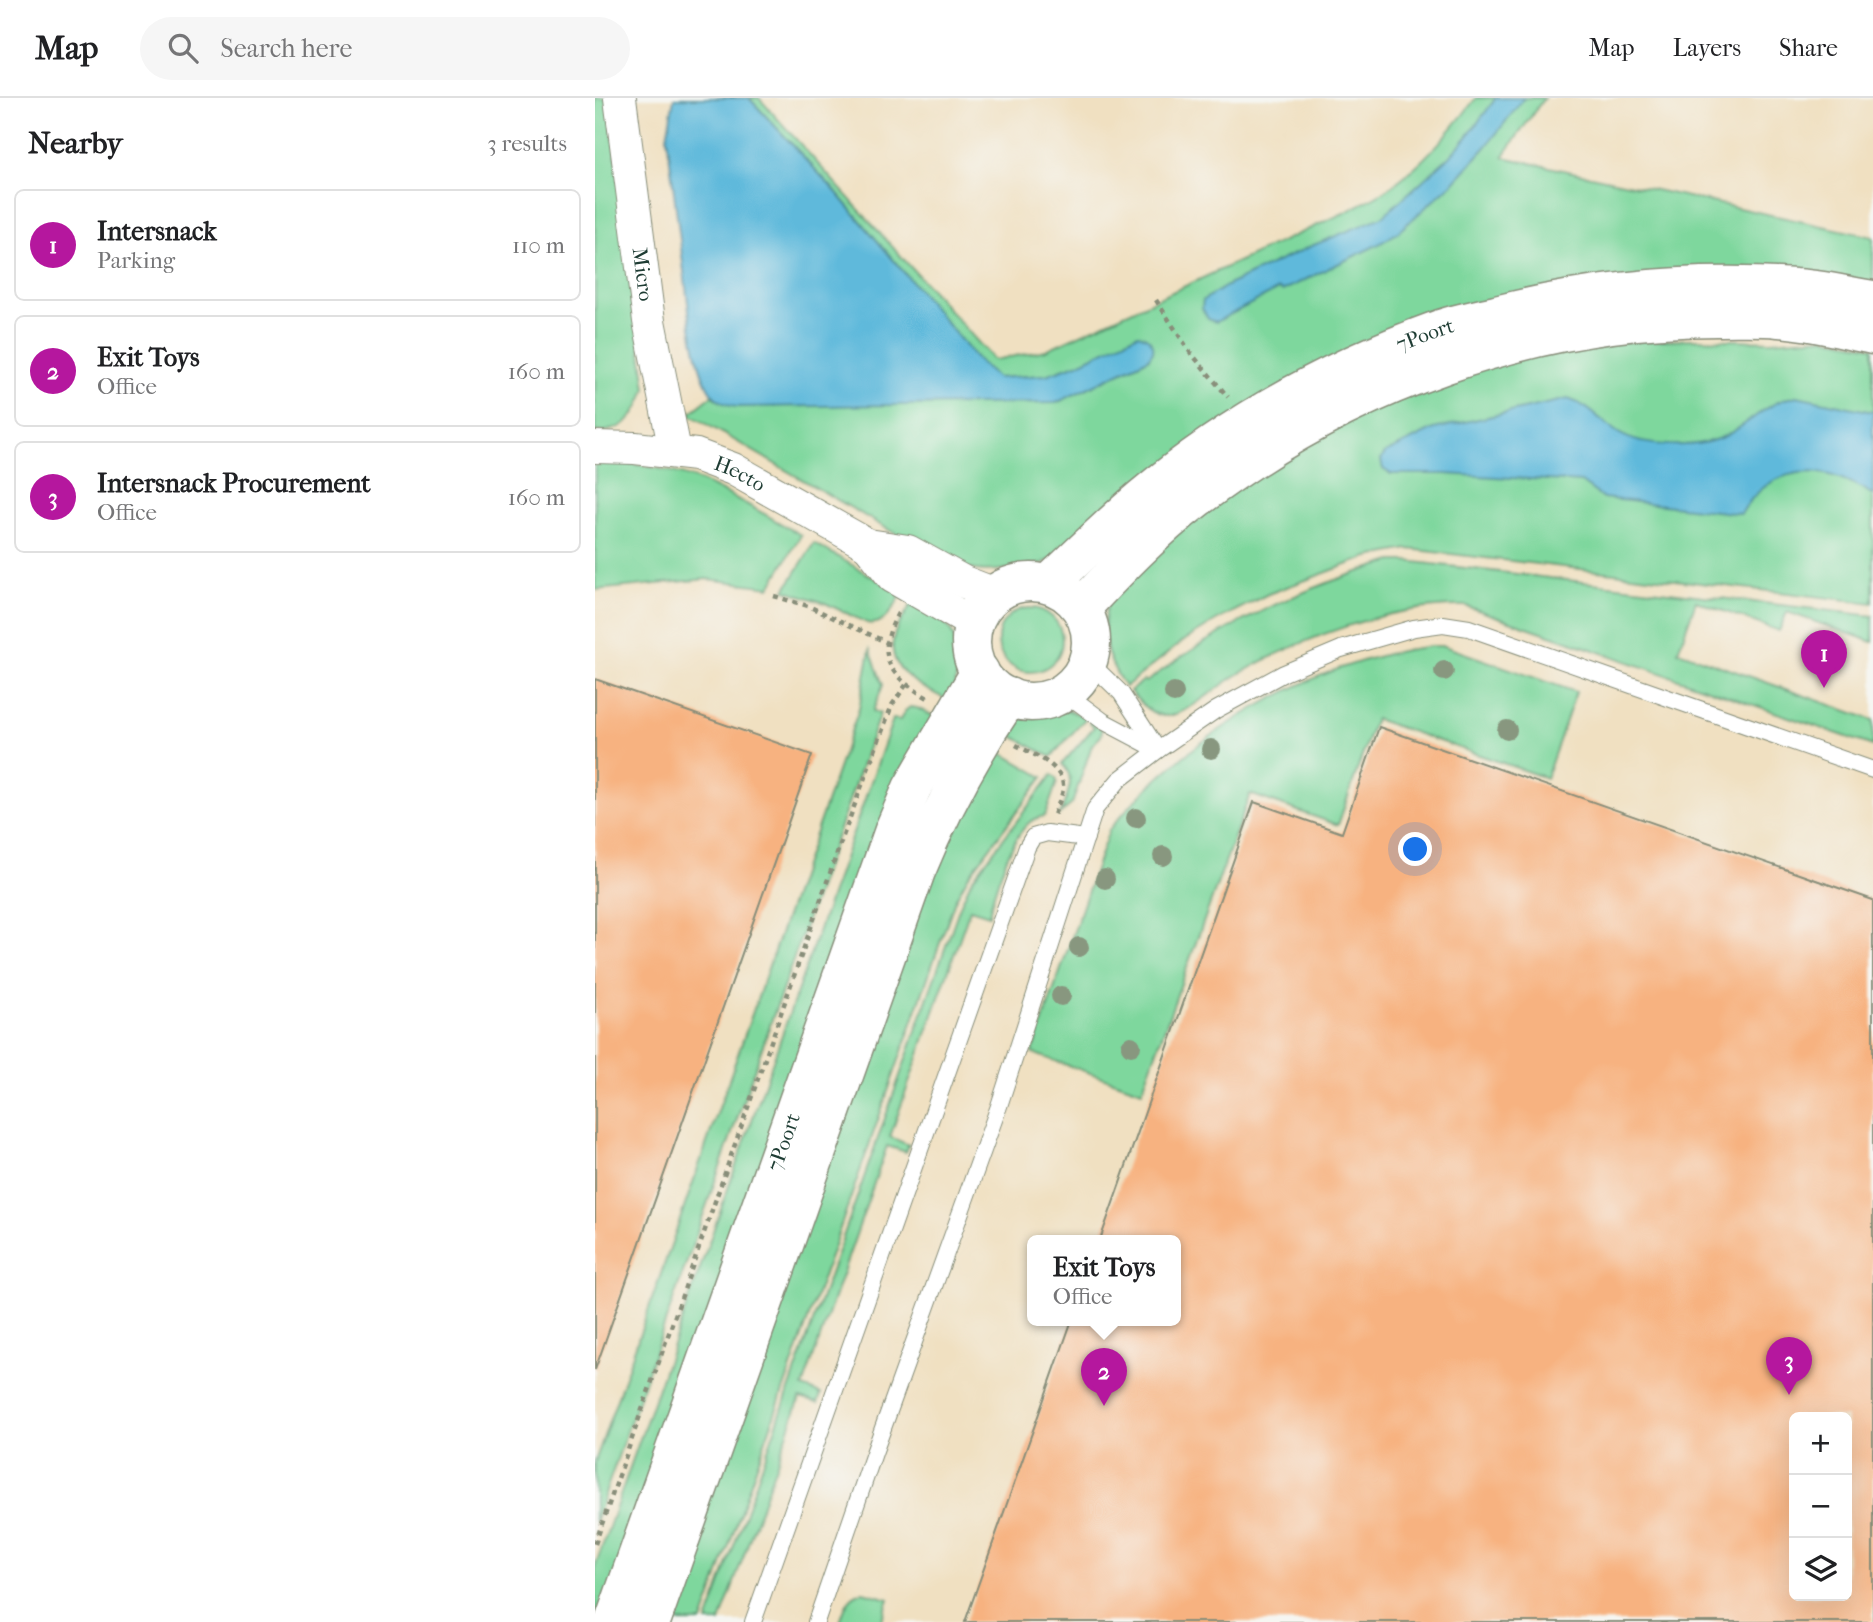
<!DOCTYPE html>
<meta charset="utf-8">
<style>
:root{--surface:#fff;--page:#f6f6f6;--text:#202124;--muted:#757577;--line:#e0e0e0;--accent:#b5179e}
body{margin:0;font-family:"IM FELL French Canon",serif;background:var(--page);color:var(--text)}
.controls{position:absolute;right:21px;bottom:21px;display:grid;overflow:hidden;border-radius:10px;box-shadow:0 7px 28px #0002}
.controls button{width:63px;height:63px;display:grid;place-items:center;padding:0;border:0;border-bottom:2px solid var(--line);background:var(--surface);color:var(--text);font:35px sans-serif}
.you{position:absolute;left:821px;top:752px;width:24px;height:24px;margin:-18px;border:5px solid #fff;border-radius:50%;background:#1a73e8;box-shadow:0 0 0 10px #1a73e833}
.badge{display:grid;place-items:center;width:46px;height:46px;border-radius:50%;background:var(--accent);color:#fff;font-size:23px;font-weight:700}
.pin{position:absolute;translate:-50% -58px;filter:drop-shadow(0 2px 4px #0008)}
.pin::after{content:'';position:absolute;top:37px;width:24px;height:21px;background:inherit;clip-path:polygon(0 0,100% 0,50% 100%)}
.popup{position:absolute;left:432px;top:1137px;width:154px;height:91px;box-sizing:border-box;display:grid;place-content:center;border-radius:10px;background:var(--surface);filter:drop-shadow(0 2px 5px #0005);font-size:23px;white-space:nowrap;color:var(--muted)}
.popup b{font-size:26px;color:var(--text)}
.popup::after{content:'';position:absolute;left:50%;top:100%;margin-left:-14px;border:14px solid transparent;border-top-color:var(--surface)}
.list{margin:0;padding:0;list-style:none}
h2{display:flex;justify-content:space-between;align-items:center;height:91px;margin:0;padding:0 28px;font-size:30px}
h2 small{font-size:23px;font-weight:400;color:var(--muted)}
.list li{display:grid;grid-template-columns:46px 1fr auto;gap:21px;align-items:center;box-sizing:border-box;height:112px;margin:0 14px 14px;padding:0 14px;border:2px solid var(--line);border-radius:10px}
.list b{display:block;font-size:26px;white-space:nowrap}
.list p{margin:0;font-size:23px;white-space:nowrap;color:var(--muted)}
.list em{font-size:23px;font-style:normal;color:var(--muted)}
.icon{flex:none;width:38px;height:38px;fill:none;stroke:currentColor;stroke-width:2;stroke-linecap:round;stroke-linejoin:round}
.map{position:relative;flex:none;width:1278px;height:1524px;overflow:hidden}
header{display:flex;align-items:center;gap:42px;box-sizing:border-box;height:98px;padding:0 35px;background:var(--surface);border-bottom:2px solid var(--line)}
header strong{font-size:33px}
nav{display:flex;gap:38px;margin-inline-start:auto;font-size:24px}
.search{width:490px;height:63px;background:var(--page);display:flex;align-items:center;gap:18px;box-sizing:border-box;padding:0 24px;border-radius:38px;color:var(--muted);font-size:26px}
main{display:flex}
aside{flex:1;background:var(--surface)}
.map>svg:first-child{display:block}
.green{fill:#7ed79d;stroke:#4e8a68;stroke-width:2}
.water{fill:#5eb9db;stroke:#3e7b88;stroke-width:2}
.building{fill:#f7b280;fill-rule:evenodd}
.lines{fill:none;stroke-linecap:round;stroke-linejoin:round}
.service-casing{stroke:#888e7a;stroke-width:18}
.minor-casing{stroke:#888e7a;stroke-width:34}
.tertiary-casing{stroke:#888e7a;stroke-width:41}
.path{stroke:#888e7a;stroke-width:4.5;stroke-dasharray:5 5;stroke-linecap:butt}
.service{stroke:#fff;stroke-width:16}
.minor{stroke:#fff;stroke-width:32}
.tertiary{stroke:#fff;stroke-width:38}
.tree{fill:#88977f}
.labels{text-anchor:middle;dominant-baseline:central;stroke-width:6;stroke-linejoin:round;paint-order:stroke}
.street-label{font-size:21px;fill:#1f3d34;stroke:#f6f6f2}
</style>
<header>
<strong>Map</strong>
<div class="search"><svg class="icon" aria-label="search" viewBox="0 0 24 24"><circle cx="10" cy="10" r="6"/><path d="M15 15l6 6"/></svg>Search here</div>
<nav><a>Map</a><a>Layers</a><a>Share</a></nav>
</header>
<main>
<aside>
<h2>Nearby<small>3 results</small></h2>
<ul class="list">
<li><span class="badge">1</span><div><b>Intersnack</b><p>Parking</p></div><em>110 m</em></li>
<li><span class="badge">2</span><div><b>Exit Toys</b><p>Office</p></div><em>160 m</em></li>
<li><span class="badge">3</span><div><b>Intersnack Procurement</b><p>Office</p></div><em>160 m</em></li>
</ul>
</aside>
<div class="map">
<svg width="1278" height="1524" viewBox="0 0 1278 1524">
<rect width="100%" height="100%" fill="#f6f6f2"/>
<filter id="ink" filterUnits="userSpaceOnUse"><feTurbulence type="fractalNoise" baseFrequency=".0143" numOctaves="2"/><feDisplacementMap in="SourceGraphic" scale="14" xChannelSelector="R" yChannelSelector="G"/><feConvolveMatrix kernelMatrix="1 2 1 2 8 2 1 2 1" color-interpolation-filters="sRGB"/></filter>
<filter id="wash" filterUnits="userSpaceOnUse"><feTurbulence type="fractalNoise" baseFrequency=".00686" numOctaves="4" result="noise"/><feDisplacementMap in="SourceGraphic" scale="28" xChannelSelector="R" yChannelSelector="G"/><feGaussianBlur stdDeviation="1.57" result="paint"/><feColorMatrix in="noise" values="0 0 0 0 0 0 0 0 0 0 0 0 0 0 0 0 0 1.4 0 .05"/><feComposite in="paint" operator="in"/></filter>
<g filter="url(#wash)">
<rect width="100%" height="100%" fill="#f0e0c1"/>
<!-- green -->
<g class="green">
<path d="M0,0H13L51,291C42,318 30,334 0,334Z"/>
<path d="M154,0H164L399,262L451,252L751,114C764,107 777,101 789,93C826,69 854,35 881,0H949L908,59L1278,139V198L1070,183L444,467C405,472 385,479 346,462L94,316L117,298L128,305H461L553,261L482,266L451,277L402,280L385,265L243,96Z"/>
<path d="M1228,239L1278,249V505L813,451L773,459L673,496L626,520L587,544L530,589C509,558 504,534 515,498L618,397L836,278L1014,244L1098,241L1176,243Z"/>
<path d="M0,362C34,365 68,369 101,381C137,396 172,418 206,437L175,489L112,481L0,492Z"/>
<path d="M219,445L307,496C298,509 291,529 272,525L230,505L190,492Z"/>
<path d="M798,463H811L1278,518V544L1192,514L1184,533L1101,503L1083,553L1278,622V648L871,508C796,506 707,540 642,577C626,586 591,617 574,618C557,619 545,605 535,593L549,582L551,584C628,526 707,490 798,463Z"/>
<path d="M319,502C329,509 342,516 350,525C370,548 363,577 356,604C330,590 287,574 300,535C304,524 313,513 319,502Z"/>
<circle cx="435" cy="542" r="32"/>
<path d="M836,548H849L981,594L951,680L780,621L743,727L655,696L547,993L437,955L514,732C591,638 715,564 836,548Z"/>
<path d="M275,552L288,587L278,613L285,615L0,1424V1364L264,611Z"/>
<path d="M315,609L322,610L347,622L12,1524H0V1469L298,621L305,622L310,613Z"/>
<path d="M472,612L492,619L456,659L404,631C426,617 447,615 472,612Z"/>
<path d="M498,621L507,631L506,638L497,647L477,706L465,716C471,699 483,681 467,666L499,629L495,625Z"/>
<path d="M393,647L448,679L372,780L360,802L107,1524H65L323,789Z"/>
<path d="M457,677L461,680L462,684L450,718C445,719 439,720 435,724C416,739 398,794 394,817L375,811L295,1039L314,1047L311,1054L292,1048L208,1289L226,1296L223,1305L205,1300L125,1524H112L366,805L376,783Z"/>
<path d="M268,1494L294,1501L286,1524H245C250,1510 252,1498 268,1494Z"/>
</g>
<!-- water -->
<g class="water">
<path d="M79,0H154L243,96L385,265L402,280L451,277L482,266L543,236C551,238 560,243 558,253L553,261L461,305L141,309C133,307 126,305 120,299C107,287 99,247 96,229L72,39Z"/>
<path d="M901,0H929L890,50L859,84L802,135L782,147L687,193L684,191L621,224L613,221L607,210L608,202L637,185L714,149L787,119L854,59L872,39Z"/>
<path d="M1202,298L1278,314V398C1272,391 1263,388 1254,384C1212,364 1170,375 1146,416L1008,400L986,384L850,376H796L788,371L786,362L790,355L839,331L973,301C993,307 1005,322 1022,334C1048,351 1105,351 1132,337C1157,324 1173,303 1202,298Z"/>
</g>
<g id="blocks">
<!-- building -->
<g class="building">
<path d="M0,581L217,657L0,1272Z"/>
<path d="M784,629L1278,802V1524H370L477,1222H581V1142H505L659,704L747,735ZM1199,1319H1252V1498H1199Z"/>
</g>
</g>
</g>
<g filter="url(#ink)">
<use href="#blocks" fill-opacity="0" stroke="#888e7a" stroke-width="2"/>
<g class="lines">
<defs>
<g id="service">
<path d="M493,563L526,595L563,652"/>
<path d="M469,594L508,623L561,651"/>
<path d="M158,1524L432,749L438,739L452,735L491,740"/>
<path d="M221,1524L279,1355L404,1008L500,711L524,682L563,652L621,612L689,575L746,551L819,530L848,526L874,530L1278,672"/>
</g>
<g id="minor">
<path id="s1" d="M25,0L54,223L80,353"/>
<path id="s2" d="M0,349L40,350L101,357L138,371L273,447L313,453L369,484L400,496"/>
<path d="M273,447L298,479L379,526"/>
</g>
<g id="tertiary">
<circle cx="436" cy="544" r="60"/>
<path id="s3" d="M454,486C485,457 515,427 547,400C635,326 737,270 845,231C863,225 882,221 901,217C999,192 1099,183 1200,190C1226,191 1252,198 1278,202"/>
<path d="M486,510C523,471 559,433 601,401C751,287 937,218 1126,219C1145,219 1165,218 1184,220C1216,222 1247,231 1278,237"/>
<path id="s4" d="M19,1524L299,732L317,690L385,574"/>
<path d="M56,1524L321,773C346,712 377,654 414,599"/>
</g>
</defs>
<!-- service casing -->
<use href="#service" class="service-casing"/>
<!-- minor casing -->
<use href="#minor" class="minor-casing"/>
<!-- tertiary casing -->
<use href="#tertiary" class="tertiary-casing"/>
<!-- path -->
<g class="path">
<path d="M561,202L595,254L633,299"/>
<path d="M179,498L213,508L291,544"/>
<path d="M303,515C280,559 293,577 333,600"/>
<path d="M421,647C437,656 470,668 468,691C467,699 462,709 459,717"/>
<path d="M0,1446L248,738L297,607L311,587"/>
</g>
<!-- service -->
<use href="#service" class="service"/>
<!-- minor -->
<use href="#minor" class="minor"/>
<!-- tertiary -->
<use href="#tertiary" class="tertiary"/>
</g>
<!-- trees -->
<g class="tree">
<circle cx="849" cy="573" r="10"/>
<circle cx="579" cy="595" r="10"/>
<circle cx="912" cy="632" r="10"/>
<circle cx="616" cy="651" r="10"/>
<circle cx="541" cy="720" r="10"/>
<circle cx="568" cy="758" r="10"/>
<circle cx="510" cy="781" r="10"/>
<circle cx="484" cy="849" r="10"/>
<circle cx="466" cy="898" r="10"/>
<circle cx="536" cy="948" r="10"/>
</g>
</g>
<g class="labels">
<!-- street labels -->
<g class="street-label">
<text stroke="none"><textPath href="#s1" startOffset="178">Micro</textPath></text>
<text stroke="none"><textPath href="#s3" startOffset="455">7Poort</textPath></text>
<text stroke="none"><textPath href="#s2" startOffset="149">Hecto</textPath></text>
<text stroke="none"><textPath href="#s4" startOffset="509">7Poort</textPath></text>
</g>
</g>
</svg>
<div class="controls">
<button>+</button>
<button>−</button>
<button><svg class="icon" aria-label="layers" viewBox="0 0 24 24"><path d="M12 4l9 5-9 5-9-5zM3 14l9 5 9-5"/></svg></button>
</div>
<div class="you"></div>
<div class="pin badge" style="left:1229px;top:590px">1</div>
<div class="pin badge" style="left:509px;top:1308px">2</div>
<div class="popup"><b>Exit Toys</b>Office</div>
<div class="pin badge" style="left:1194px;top:1297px">3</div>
</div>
</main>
